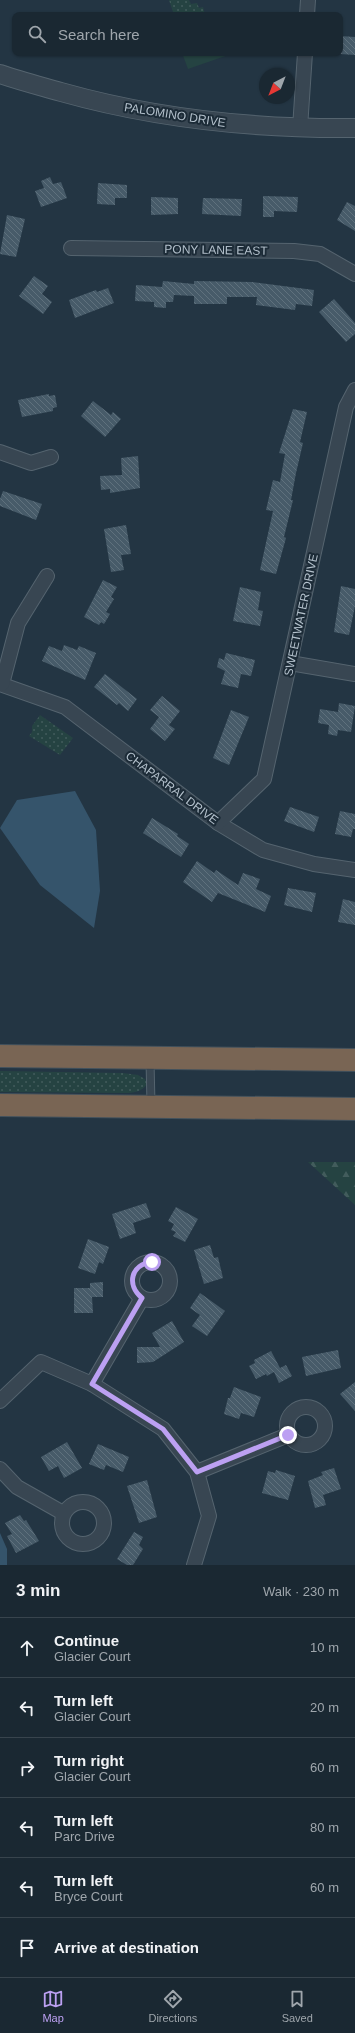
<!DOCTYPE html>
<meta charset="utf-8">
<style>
:root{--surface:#1a2832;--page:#23303a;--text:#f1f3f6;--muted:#9fa6ac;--line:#38444d;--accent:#bca0f2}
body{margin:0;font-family:Arial,sans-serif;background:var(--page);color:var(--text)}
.compass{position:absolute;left:259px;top:68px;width:36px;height:36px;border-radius:50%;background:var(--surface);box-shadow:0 1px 3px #0004;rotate:222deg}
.stop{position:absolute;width:12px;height:12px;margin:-9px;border:3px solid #bca0f2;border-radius:50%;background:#fff}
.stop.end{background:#bca0f2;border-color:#fff;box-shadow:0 1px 4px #0008}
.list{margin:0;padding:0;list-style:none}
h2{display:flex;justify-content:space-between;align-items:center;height:52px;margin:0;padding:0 16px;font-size:17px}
h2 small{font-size:13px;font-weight:400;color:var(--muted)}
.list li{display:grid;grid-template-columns:26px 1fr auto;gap:12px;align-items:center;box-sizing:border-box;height:60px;padding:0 16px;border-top:1px solid var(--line)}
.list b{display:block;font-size:15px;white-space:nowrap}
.list p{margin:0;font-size:13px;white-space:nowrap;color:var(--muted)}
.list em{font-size:13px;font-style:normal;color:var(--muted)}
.icon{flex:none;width:22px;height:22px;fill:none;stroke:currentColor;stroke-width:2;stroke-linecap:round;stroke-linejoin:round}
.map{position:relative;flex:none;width:355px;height:1565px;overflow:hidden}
.search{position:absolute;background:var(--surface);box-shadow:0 1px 3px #0004;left:12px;right:12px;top:12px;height:44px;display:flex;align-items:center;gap:10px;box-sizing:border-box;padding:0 14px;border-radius:8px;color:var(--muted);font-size:15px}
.sheet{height:412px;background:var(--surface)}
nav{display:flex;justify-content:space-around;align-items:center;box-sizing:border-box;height:56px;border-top:1px solid var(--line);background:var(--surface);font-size:11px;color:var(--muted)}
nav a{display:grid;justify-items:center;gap:2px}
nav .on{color:var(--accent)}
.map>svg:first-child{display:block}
.grass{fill:url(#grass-dots)}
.forest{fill:url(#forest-firs)}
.garden{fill:#254342}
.water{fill:#35546b}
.building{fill:url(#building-back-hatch)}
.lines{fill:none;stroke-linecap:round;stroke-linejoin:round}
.service-casing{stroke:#55646f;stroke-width:9}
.minor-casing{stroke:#55646f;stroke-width:16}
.tertiary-casing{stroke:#55646f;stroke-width:20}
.motorway-casing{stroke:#42515c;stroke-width:24}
.service{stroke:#384652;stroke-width:7}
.minor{stroke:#384652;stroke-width:14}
.tertiary{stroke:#384652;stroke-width:18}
.motorway{stroke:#796554;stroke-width:22}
.route{stroke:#bca0f2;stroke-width:5}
.labels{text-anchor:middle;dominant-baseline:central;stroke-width:4;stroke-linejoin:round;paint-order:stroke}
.street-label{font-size:12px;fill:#b4c1cc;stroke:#1c2b37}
</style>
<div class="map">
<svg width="355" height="1565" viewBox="0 0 355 1565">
<defs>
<pattern id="grass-dots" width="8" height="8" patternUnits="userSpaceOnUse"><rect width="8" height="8" fill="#254342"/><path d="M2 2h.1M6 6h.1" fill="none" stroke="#425c5c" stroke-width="1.8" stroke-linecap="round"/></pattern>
<pattern id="forest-firs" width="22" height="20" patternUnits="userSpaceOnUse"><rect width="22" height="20" fill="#254342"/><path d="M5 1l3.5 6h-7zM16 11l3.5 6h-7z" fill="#425c5c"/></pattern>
<pattern id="building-back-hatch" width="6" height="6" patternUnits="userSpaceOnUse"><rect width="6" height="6" fill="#475b69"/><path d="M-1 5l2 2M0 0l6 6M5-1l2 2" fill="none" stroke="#5f717d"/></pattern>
</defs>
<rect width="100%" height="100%" fill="#233543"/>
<!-- grass -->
<g class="grass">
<path d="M169,0H189L191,4L197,3L199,8L203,7L205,15H174Z"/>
<path d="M40,715L73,738L60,755L29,736L32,732V726Z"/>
<path d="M0,1071L123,1073L138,1075L145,1079L147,1084C142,1092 133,1093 125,1093L0,1092Z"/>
</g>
<!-- forest -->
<path class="forest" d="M308,1162H355V1205Z"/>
<!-- garden -->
<path class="garden" d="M182,53H234L188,69Z"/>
<!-- water -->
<g class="water">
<path d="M75,791L96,830L100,891L94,928L40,885L0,828L17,800Z"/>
<path d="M0,1533L7,1549V1565H0Z"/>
</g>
<!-- building -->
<g class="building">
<path d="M340,36L355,37V55L340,54Z"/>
<path d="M50,177L53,184L61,182L67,198L41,207L35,191L44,188L41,181Z"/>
<path d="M98,183L127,185V198H115V205L97,204Z"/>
<path d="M263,196L298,197L297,212L274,211V217H263Z"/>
<path d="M151,197L178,198V214L151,215Z"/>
<path d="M203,198L242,199L241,216L202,214Z"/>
<path d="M347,202L355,206V231L337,220Z"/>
<path d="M7,215L25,219L16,257L0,254Z"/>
<path d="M34,276L48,286L42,294L52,302L43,314L19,296Z"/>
<path d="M163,281L194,284V281L252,282L314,290L312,306L296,304L295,310L256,305L257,297H227V304H194V296L174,295L173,302H166V308L154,307V302L135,301L136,285L162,287Z"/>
<path d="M108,288L114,303L75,318L69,300L96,290L97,292Z"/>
<path d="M334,299L355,323V334L346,342L319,312Z"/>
<path d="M49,394V396L55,395L57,407L53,408V411L22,417L18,400Z"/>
<path d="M93,401L111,415L113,412L121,419L105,437L81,416Z"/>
<path d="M293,409L307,412L300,442L303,443L296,473L291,500H293L284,537L286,538L276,574L260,570L273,511L266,510L273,480L280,482L285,454L279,453Z"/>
<path d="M138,456L140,488L110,493V489L101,490L100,476L122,475L121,458Z"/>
<path d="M3,491L42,504L36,520L0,506V499Z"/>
<path d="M126,525L131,554L121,555L124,570L111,572L104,529Z"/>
<path d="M103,580L117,587L111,597L114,599L106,612L110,614L104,624L101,622L99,625L84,617Z"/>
<path d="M341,586L355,589V606L349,635L334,632Z"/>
<path d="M240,587L261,592L258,610L263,611L260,626L233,621Z"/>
<path d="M64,645L77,650L79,646L96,653L85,680L42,661L49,646L62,651Z"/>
<path d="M226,653L255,660L251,676L241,674L238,688L221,684L225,671L217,667L219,658L224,660Z"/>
<path d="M105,674L137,699L128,711L119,703L117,705L94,687Z"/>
<path d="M162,696L180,711L169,725L175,729L165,741L150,729L159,717L150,710Z"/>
<path d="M339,703L355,706L351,732L338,730L337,736L328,734L329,725L318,723L320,709L338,712Z"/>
<path d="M231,710L249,717L229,765L213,758Z"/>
<path d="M290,807L319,817L314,832L284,821Z"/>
<path d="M340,811L355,814V829H353L351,837L335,834Z"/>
<path d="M152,818L178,834L177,836L189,844L181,857L143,833Z"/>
<path d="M197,861L214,873L216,870L238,885L243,873L260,879L256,889L271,896L265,912L218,893L212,902L183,882Z"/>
<path d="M288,888L316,893L312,912L284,905Z"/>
<path d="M343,899L355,902V925L338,922Z"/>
<path d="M146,1203L151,1217L133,1223L136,1233L120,1239L112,1214Z"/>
<path d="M176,1207L198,1219L185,1242L173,1236L176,1232L171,1230L174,1224L168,1221Z"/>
<path d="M88,1239L109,1247L103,1264L99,1262L95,1274L78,1268Z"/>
<path d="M210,1245L214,1258L218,1257L223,1278L204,1284L194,1250Z"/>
<path d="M103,1282V1297H92L93,1313H74V1288H90V1283Z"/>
<path d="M200,1293L225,1311L207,1336L192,1326L200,1315L190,1308Z"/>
<path d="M172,1321L184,1342L153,1362L137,1363V1347H160L152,1333Z"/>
<path d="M338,1350L341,1368L306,1376L302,1357Z"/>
<path d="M271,1351L280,1368L286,1365L292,1376L279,1383L274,1372L267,1376L266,1374L256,1379L249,1366L255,1363L254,1360Z"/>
<path d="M355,1382V1411L340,1394Z"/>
<path d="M234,1387L261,1397L254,1417L241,1413L239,1419L224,1414L228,1398H230Z"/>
<path d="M67,1442L82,1468L64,1478L58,1466L49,1471L41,1457Z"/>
<path d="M98,1444L129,1457L123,1472L106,1465L104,1470L89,1464Z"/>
<path d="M334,1468L341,1489L323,1495L326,1505L315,1508L308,1481L323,1475L321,1472Z"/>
<path d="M276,1470L295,1476L288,1500L262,1493L268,1471L275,1473Z"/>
<path d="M147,1480L157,1517L139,1523L127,1486Z"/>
<path d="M20,1515L24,1521L26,1520L39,1541L16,1553L7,1536L12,1534L5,1523Z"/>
<path d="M134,1532L143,1537L139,1545L143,1549L133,1565H127L117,1559Z"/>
</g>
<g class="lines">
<defs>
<path id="service" d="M150,1061L151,1104"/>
<g id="minor">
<path d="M307,15L308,0"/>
<path d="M300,128L305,53"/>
<path d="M71,248L294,251L320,254L355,274"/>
<path d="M0,452L31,463L51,457"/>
<path d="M290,663L355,674"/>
<path d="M0,684L65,707L218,823L263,850L314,864L355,870"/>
<path d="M2,684L18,623L47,576"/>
<path d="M218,823L264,779L346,407L355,390"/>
<circle cx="151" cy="1281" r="19"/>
<path d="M92,1384L142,1298"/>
<path d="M0,1401L41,1362L92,1384L163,1429L197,1472L209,1516L194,1565"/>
<circle cx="306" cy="1426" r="19"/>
<path d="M0,1469L17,1487L63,1513"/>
<path d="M197,1472L288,1435"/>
<circle cx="83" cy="1523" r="21"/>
</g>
<path id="tertiary" d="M0,74C20,81 40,86 61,92C157,119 255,129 355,128"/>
<g id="motorway">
<path d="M0,1056L355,1060"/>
<path d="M0,1105L355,1109"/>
</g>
</defs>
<!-- service casing -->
<use href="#service" class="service-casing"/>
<!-- minor casing -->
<use href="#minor" class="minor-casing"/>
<!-- tertiary casing -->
<use href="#tertiary" class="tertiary-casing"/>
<!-- motorway casing -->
<use href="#motorway" class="motorway-casing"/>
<!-- service -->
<use href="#service" class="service"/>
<!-- minor -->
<use href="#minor" class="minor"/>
<!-- tertiary -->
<use href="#tertiary" class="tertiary"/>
<!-- motorway -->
<use href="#motorway" class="motorway"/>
</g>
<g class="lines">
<!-- route -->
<path class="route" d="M152,1262C131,1264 126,1285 142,1298L92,1384L163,1429L197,1472L288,1435"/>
</g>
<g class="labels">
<!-- street labels -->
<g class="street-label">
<text transform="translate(175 115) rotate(9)">PALOMINO DRIVE</text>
<text transform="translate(216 250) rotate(1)">PONY LANE EAST</text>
<text transform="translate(301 615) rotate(-78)">SWEETWATER DRIVE</text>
<text transform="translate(172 788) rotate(37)">CHAPARRAL DRIVE</text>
</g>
</g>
</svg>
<svg class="compass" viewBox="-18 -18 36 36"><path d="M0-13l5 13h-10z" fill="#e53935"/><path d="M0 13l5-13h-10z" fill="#9fa6ac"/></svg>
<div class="stop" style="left:152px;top:1262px"></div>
<div class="stop end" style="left:288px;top:1435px"></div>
<div class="search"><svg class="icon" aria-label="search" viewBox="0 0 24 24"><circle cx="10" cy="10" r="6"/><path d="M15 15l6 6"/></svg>Search here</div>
</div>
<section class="sheet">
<h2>3 min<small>Walk · 230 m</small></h2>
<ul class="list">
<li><svg class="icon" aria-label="ahead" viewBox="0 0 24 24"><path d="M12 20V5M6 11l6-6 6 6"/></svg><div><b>Continue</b><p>Glacier Court</p></div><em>10 m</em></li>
<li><svg class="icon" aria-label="left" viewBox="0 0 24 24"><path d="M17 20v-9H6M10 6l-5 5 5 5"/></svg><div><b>Turn left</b><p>Glacier Court</p></div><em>20 m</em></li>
<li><svg class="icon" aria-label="right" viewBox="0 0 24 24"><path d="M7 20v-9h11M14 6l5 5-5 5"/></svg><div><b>Turn right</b><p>Glacier Court</p></div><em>60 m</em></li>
<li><svg class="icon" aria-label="left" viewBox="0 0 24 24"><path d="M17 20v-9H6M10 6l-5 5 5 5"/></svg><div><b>Turn left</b><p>Parc Drive</p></div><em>80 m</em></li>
<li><svg class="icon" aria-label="left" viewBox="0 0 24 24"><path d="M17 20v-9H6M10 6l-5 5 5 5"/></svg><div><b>Turn left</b><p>Bryce Court</p></div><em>60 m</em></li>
<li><svg class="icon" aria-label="arrive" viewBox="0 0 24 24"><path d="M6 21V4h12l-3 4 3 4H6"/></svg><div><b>Arrive at destination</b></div></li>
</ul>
</section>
<nav>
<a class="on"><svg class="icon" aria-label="map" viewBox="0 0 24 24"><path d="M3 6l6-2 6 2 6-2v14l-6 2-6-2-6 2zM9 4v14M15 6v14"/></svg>Map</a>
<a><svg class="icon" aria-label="directions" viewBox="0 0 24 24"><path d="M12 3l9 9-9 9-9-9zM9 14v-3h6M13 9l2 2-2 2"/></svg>Directions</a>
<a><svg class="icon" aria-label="saved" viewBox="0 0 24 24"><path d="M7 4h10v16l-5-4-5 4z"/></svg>Saved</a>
</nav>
